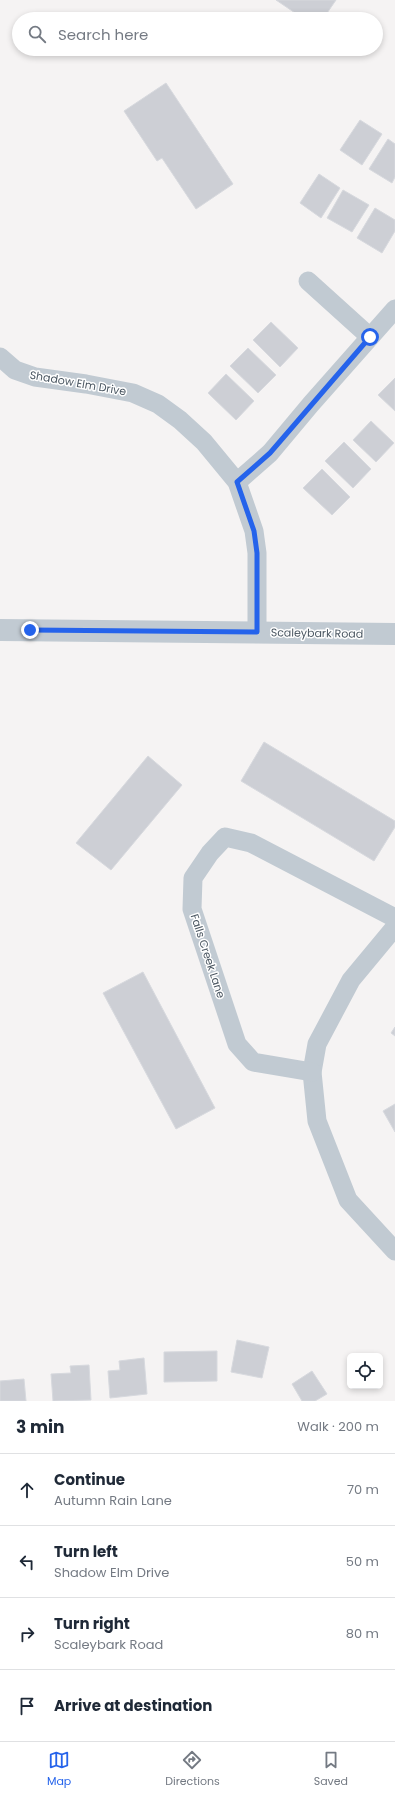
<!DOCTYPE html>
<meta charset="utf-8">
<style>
:root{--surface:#fff;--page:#f6f6f7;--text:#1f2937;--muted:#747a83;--line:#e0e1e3;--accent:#2563eb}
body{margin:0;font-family:Poppins,sans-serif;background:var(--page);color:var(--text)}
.controls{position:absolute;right:12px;bottom:12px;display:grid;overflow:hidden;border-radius:6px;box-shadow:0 2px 6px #0003}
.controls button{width:36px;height:36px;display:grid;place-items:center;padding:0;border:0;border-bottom:1px solid var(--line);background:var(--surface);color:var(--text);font:20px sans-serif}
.stop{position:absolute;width:12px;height:12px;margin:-9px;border:3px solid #2563eb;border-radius:50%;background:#fff}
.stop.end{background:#2563eb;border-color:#fff;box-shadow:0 1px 4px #0008}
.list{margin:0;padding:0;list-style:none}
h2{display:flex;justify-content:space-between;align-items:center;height:52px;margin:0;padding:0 16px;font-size:17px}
h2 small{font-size:13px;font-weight:400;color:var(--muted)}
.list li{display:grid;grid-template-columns:26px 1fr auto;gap:12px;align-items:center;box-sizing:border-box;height:72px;padding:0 16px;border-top:1px solid var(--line)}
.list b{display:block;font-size:15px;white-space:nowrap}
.list p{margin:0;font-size:13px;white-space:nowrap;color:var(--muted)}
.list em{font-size:13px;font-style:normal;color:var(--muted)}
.icon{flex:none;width:22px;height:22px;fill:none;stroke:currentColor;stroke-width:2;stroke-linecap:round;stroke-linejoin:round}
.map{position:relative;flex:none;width:395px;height:1401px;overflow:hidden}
.search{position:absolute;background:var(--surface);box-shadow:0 2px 6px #0003;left:12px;right:12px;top:12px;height:44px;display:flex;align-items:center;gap:10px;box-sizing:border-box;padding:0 14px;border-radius:22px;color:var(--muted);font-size:15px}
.sheet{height:340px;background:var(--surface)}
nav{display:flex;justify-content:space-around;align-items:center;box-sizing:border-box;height:56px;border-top:1px solid var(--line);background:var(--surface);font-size:11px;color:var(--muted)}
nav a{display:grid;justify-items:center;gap:2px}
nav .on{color:var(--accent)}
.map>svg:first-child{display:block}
.building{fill:#cdcfd5;stroke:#d7d9de}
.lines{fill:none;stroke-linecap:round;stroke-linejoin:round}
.minor{stroke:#c1cad2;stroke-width:19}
.tertiary{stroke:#c1cad2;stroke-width:22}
.route{stroke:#2563eb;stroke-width:5}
.labels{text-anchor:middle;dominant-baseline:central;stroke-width:3;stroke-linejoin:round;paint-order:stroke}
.street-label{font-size:11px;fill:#4a5661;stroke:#fff}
</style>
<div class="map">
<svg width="395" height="1401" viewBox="0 0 395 1401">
<rect width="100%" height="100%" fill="#f5f3f3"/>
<!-- building -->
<g class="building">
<path d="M276,0H336L323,19H304Z"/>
<path d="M166,83L233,184L196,209L162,158L157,161L124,111Z"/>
<path d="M360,120L382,134L362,165L340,150Z"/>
<path d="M388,139L395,144V177L392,183L369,169Z"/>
<path d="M319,174L340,188L321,218L300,203Z"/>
<path d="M343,190L369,205L352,232L327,218Z"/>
<path d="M375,208L395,220V231L382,253L357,238Z"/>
<path d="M271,322L298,348L280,367L253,340Z"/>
<path d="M248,348L276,375L258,393L230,366Z"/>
<path d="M226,374L254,401L236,420L208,393Z"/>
<path d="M395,378V411L378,395Z"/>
<path d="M371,421L394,443L376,462L353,440Z"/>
<path d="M344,442L371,469L353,488L325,461Z"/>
<path d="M322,469L350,497L332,515L303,488Z"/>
<path d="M264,742L395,821V827L374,861L241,781Z"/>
<path d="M148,756L182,785L111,870L76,843Z"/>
<path d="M143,972L215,1108L176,1129L103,993Z"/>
<path d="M395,1027V1036L391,1033Z"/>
<path d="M395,1104V1132L383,1111Z"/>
<path d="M237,1340L269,1347L262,1378L231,1372Z"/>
<path d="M217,1351V1381L164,1382V1352Z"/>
<path d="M144,1358L147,1394L110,1398L108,1371L120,1370L119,1361Z"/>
<path d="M89,1365L91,1400L53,1401L51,1374L71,1373L70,1366Z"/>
<path d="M312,1371L327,1394L315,1401H302L292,1384Z"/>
<path d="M24,1379L26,1401H0V1381Z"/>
</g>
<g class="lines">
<!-- minor -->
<g class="minor">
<path d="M308,281L370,337"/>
<path d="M0,357L15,370L35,377L86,384L133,393L158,404L180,420L204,442L237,482L254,531L257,553V632"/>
<path d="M237,482L270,453L311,404L395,309"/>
<path d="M395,927L351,980L317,1044L312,1072L317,1121L348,1200L395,1251"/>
<path d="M312,1072L253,1062L237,1044L192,909L193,878L210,853L225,837L251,843L395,918"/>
</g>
<!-- tertiary -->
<path class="tertiary" d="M0,630L395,634"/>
</g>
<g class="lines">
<!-- route -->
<path class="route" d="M30,630L257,632V553L254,531L237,482L270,453L370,337"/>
</g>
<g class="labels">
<!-- street labels -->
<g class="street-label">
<text transform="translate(78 383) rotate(10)">Shadow Elm Drive</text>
<text transform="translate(317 633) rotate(1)">Scaleybark Road</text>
<text transform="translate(208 956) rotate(72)">Falls Creek Lane</text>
</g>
</g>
</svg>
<div class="controls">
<button><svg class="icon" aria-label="locate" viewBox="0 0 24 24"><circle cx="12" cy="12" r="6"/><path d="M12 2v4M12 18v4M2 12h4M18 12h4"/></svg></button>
</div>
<div class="stop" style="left:370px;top:337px"></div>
<div class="stop end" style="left:30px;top:630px"></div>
<div class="search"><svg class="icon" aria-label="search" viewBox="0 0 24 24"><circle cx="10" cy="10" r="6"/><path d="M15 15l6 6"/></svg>Search here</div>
</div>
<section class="sheet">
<h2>3 min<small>Walk · 200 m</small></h2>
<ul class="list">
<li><svg class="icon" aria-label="ahead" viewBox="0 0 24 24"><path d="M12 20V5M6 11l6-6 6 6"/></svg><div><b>Continue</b><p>Autumn Rain Lane</p></div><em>70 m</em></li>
<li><svg class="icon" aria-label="left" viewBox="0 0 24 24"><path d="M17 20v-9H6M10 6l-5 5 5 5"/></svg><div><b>Turn left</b><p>Shadow Elm Drive</p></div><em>50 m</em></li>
<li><svg class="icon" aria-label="right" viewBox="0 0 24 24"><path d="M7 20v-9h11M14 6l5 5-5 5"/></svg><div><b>Turn right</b><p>Scaleybark Road</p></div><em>80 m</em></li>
<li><svg class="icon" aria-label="arrive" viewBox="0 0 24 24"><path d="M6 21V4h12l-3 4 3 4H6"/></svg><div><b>Arrive at destination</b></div></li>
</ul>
</section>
<nav>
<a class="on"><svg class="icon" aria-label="map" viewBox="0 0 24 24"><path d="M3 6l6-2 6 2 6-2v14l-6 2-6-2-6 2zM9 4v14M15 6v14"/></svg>Map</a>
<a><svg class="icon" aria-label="directions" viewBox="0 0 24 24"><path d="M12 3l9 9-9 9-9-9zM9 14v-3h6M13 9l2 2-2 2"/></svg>Directions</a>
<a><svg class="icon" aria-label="saved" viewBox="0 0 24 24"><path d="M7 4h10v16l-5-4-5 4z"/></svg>Saved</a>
</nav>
